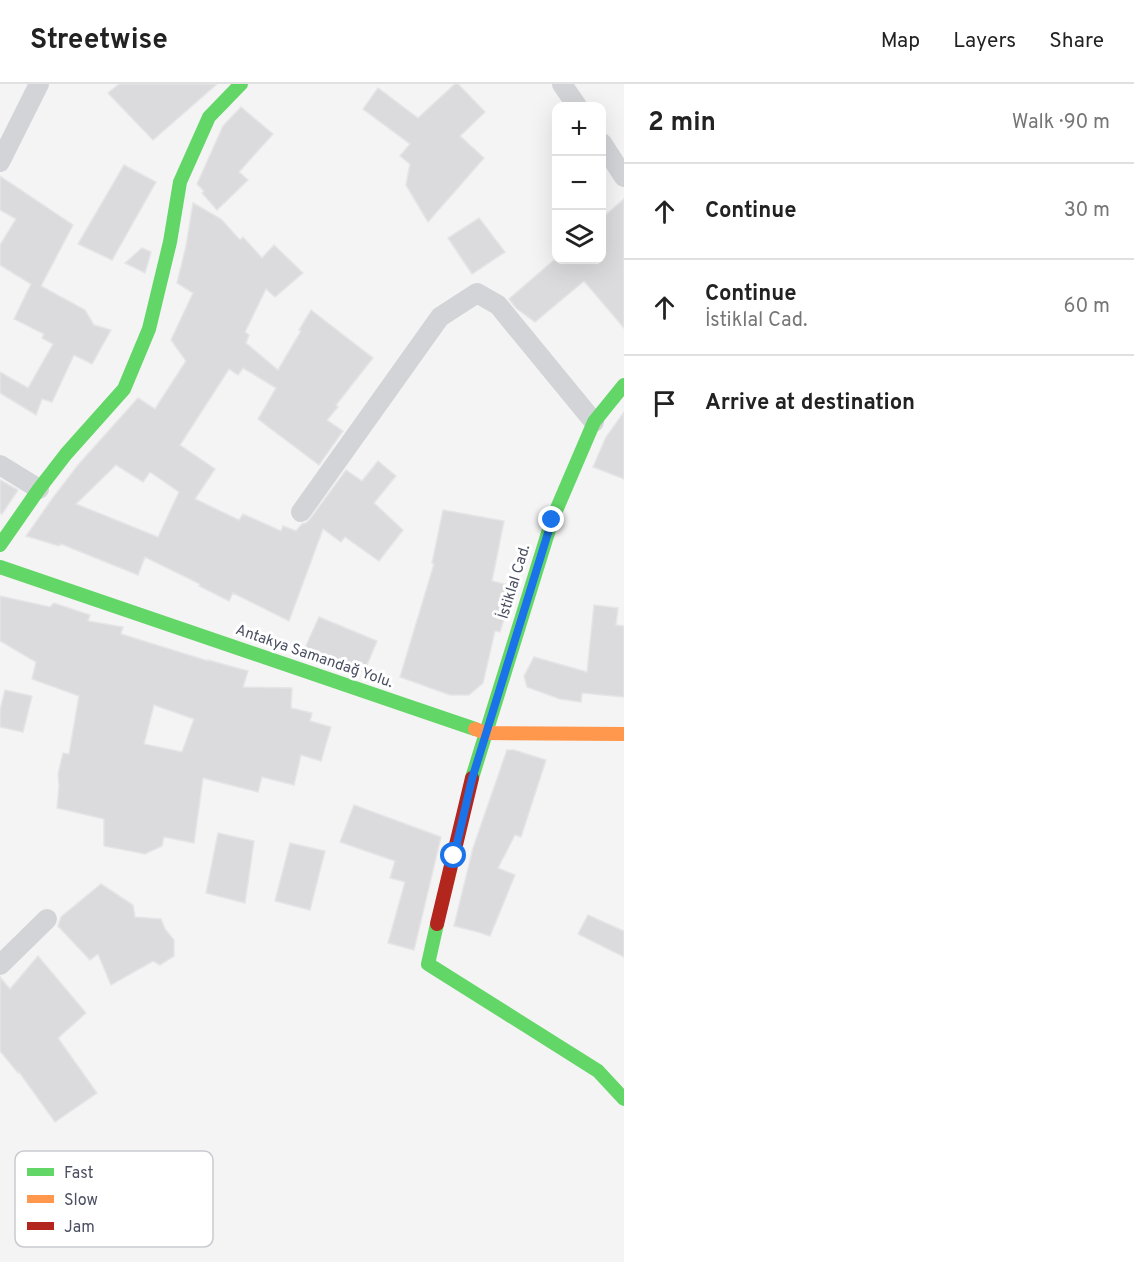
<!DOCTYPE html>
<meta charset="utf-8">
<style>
:root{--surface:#fff;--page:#f6f6f6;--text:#222;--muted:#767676;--line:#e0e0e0}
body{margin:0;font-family:Overpass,sans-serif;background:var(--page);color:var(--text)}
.controls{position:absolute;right:18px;top:18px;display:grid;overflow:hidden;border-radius:12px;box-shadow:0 6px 24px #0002}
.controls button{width:54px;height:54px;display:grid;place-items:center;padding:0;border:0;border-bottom:2px solid var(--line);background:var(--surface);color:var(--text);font:30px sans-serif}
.stop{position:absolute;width:18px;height:18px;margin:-14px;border:4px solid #1a73e8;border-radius:50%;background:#fff}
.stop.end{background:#1a73e8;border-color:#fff;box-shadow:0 2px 6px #0008}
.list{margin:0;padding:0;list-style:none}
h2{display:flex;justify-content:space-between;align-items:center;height:78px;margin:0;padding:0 24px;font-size:26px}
h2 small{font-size:20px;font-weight:400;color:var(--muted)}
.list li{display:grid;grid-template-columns:39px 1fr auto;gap:18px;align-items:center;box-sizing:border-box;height:96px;padding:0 24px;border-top:2px solid var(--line)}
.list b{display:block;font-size:22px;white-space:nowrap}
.list p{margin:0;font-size:20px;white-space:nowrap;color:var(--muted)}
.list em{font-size:20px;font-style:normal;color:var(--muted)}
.icon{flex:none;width:33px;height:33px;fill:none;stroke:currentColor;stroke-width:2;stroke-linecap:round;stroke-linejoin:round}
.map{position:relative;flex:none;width:624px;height:1178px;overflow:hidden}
header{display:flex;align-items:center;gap:36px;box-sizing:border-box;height:84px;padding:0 30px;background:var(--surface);border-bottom:2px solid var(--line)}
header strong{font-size:28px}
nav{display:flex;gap:33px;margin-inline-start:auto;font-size:21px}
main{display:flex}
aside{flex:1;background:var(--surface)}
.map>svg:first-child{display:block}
.building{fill:#dbdbdd;stroke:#e5e5e7;stroke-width:1.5;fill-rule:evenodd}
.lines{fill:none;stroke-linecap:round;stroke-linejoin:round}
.street{stroke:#d2d4d7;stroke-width:20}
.fast{stroke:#63d668;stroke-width:14}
.slow{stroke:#ff974d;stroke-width:14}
.jam{stroke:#b3261e;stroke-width:14}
.route{stroke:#1a73e8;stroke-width:8}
.labels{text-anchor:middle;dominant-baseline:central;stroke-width:6;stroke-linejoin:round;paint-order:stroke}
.street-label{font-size:15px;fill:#4a4f61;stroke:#fff}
.key{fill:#fff;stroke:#c9cad0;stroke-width:1.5}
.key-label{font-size:16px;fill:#4a4f61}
</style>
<header>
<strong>Streetwise</strong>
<nav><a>Map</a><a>Layers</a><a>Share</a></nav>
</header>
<main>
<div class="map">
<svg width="624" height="1178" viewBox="0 0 624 1178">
<rect width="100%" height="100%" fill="#f4f4f4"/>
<!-- building -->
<g class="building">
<path d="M119,0H217L153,56L108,9Z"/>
<path d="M455,0H458L485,28L460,52L484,74L428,138L406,101L410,80L400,72L410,60L363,25L378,4L418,34Z"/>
<path d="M241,23L273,50L239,88L248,96L217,126L202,109L204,107L197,100L223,42Z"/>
<path d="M124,81L156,98L112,176L78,160Z"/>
<path d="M0,92L73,141L41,202L85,226L94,241L111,246L92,280L74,271L52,318L42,315L36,331L0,309V288L28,304L53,260L42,254L44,250L14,235L31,200L0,181V161L16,135L0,126Z"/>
<path d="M624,115V244L584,197L535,238L516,224L509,215L554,176H602V134Z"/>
<path d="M193,119L221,135L240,156L243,153L262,174L274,161L303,189L275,213L266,205L245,248L249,251L246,259L278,286L301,247L299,246L311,226L373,274L336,321L338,323L327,336L343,347L319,381L258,335L276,304L243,284L238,291L229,285L180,361L215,385L195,415L239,436L243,430L281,447L283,442L296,447L302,440L306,439L310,435L346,386L362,397L378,377L396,392L374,419L403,446L379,477L345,453L341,458L323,445L289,537L233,509L229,517L199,502L200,500L145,473L138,491L61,460L59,462L26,452L52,415L78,381L138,314L155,325L186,277L171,256L193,209L177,199L186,162ZM116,381L143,398L150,388L179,408L158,453L76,420Z"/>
<path d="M479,134L505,168L472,190L448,154Z"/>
<path d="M142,164L151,168L145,189L125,179Z"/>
<path d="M624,328V395L593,383L606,353Z"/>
<path d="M0,396L18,406L2,430L0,429Z"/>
<path d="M443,426L504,437L492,497L512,502L509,519L500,548L495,547L483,599L469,611H450L400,593L434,480L432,479Z"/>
<path d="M0,512L50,523L54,519L90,531L88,537L123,543L121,550L208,577V576L248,587L243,603L292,604L291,624L312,629L310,637L331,643L321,677L301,671L294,701L262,693L258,708L203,694L194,759L164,753L162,762L145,770L104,762V735L57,724L59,702L58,690L63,669L69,670L79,612L32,595L36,578L0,557ZM154,621L194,635L182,668L144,660Z"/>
<path d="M594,521L618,524L616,541L624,542V613L582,609L581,618L560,615L527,603L524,592L534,573L587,588Z"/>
<path d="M319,533L377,557L364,588L305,564Z"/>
<path d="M5,606L32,612L23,648L0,643V626Z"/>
<path d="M507,666H514L546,676L521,753L515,751L498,784L515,791L490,852L478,848L454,842L473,764Z"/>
<path d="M354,721L441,753L414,866L388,859L405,798L390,794L395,777L340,758Z"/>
<path d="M218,749L254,757L245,819L206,809Z"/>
<path d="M290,759L325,767L310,826L275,817Z"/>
<path d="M101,800L133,821L135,833L161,835L165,845L174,856V872L160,881L153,877L111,901L98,870L90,876L58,842L61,833Z"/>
<path d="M588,831L624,847V873L578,850Z"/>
<path d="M38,872L86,929L58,954L97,1009L55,1038L19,988L18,989L0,967V893L10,905Z"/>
</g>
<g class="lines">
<!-- street -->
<g class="street">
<path d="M562,0L577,22"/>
<path d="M602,59L624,93"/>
<path d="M0,78L39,0"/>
<path d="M0,381L39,405"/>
<path d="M301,428L440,233L477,209L498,221L594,338"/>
<path d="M0,881L47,835"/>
</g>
<!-- fast -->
<g class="fast">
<path d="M0,461L39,405L66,370L124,305L149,245L170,158L180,98L209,33L241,0"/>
<path d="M0,483L475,645"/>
<path d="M472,694L552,436L594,338L624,301"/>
<path d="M437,840L428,880L598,987L624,1015"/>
</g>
<!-- slow -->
<path class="slow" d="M475,645L486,649L624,650"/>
<!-- jam -->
<path class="jam" d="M437,840L472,694"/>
</g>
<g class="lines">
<!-- route -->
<path class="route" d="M454,772L472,695L552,436"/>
</g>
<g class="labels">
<!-- street labels -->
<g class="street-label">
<text transform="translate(515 498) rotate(-73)">İstiklal Cad.</text>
<text transform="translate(314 573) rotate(19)">Antakya Samandağ Yolu.</text>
</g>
</g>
<!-- legend -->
<rect x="15" y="1067" width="198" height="96" rx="9" class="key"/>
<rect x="27" y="1084" width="27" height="8" fill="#63d668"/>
<rect x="27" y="1111" width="27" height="8" fill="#ff974d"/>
<rect x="27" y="1138" width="27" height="8" fill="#b3261e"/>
<g class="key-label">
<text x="64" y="1094">Fast</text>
<text x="64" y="1121">Slow</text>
<text x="64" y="1148">Jam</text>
</g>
</svg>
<div class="controls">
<button>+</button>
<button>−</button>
<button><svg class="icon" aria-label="layers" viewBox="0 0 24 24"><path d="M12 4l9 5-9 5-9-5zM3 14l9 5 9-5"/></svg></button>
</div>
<div class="stop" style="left:454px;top:772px"></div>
<div class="stop end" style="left:552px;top:436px"></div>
</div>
<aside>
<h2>2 min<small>Walk · 90 m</small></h2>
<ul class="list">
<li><svg class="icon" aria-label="ahead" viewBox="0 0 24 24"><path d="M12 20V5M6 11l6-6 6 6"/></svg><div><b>Continue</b></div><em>30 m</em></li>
<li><svg class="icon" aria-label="ahead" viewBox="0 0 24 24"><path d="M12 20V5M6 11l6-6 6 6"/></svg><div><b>Continue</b><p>İstiklal Cad.</p></div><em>60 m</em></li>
<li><svg class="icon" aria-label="arrive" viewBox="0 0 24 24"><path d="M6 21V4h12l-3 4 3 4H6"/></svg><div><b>Arrive at destination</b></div></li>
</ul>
</aside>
</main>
